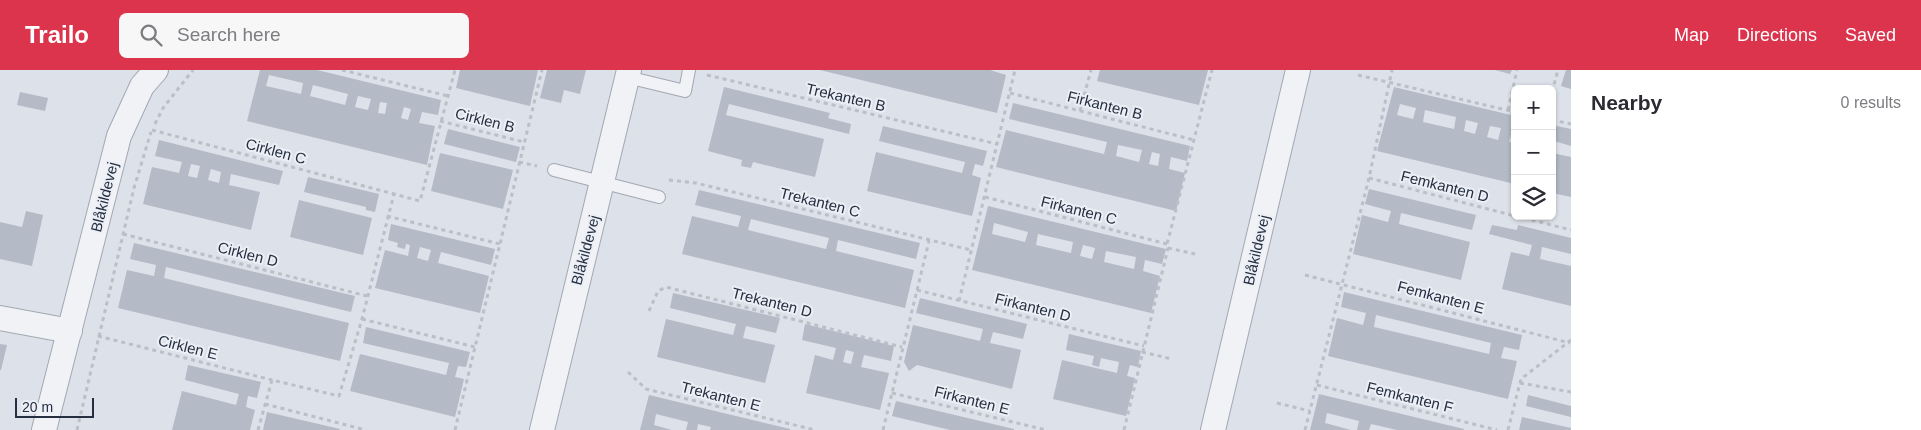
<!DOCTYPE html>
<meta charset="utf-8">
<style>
:root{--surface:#fff;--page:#f7f7f7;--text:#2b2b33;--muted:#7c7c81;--line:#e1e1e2;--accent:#db344c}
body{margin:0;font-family:Arial,sans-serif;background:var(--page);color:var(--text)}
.controls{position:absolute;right:15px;top:15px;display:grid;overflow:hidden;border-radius:8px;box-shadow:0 1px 4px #0004}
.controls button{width:45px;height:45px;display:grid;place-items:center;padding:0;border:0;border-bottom:1px solid var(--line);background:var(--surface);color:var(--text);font:25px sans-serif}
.scale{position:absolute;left:15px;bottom:12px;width:79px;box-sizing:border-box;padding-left:5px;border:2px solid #252f41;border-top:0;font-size:14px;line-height:18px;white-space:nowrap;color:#252f41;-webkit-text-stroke:4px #ecf0f6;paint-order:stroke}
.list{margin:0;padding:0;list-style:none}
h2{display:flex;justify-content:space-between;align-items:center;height:65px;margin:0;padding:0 20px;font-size:21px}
h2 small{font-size:16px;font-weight:400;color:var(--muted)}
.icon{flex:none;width:28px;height:28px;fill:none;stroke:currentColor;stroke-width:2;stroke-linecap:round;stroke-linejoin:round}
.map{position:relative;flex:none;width:1571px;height:360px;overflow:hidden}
header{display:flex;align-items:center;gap:30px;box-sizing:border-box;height:70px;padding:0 25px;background:var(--accent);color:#fff}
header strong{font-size:24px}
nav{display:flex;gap:28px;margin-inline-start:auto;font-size:18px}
.search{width:350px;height:45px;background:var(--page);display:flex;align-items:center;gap:12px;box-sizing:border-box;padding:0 18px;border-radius:8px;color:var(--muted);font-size:19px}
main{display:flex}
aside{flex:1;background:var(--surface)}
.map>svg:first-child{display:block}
.building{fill:#b4bac6;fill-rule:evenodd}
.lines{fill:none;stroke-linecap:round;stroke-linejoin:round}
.service-casing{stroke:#a2a8b3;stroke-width:14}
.minor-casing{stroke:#a2a8b3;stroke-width:26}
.path{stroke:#bbbfc7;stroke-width:3;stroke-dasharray:4 4;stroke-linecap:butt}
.service{stroke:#f0f2f6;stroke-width:12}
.minor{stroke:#f0f2f6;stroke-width:24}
.labels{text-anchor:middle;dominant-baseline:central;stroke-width:4;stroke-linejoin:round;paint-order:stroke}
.street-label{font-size:15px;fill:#252f41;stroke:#ecf0f6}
</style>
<header>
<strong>Trailo</strong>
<div class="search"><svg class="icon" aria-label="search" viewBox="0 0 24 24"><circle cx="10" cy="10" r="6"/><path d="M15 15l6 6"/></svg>Search here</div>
<nav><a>Map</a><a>Directions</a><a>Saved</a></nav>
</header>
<main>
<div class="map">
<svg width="1571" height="360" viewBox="0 0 1571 360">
<rect width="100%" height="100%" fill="#dde1e9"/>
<!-- building -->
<g class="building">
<path d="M260,0H317L441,30L438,45L422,42L419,53L435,56L427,95L247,51ZM269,5L303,13L301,24L266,16ZM313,15L348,24L345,35L310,26ZM358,26L371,29L368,40L355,37ZM380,32L387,33L385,44L378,43ZM404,37L411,39L408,50L401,48Z"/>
<path d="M460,0H538L530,36L456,18Z"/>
<path d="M547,0H586L580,24L564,20L561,33L540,28Z"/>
<path d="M820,0H990L1006,5L997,43Z"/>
<path d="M1100,0H1208L1199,35L1097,11Z"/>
<path d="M1495,0H1512L1510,4Z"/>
<path d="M1566,0H1571V19L1561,16Z"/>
<path d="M724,17L830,43L828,48L851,54L849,64L729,34L726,45L824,69L815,107L753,92L751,98L741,96L742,90L708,81Z"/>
<path d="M1394,17L1515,46V62L1512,61L1509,72L1515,73V114L1377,81ZM1400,34L1416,38L1413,49L1397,45ZM1425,40L1456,47L1454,59L1423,52ZM1466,50L1478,53L1475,64L1464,61ZM1490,56L1501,58L1498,70L1487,67Z"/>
<path d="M20,22L48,28L45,41L17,35Z"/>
<path d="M1013,33L1190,76L1187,91L1171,87L1169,99L1185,103L1176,141L996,97L1006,60L1104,84L1107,72L1009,49ZM1118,75L1142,80L1139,92L1116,86ZM1152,82L1160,84L1158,96L1149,94Z"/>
<path d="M1552,55L1571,59V76L1554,71L1552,74Z"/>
<path d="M883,56L987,81L983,96L975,94L972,105L981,108L972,146L867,121L876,82L962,103L965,92L879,71Z"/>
<path d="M448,59L520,77L516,92L444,74Z"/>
<path d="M159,70L283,101L279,115L231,104L229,115L260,122L251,160L143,134L152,97L179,103L182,92L155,86ZM191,94L200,96L197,108L188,106ZM211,99L221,102L219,113L208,110Z"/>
<path d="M440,83L513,100L503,139L431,121Z"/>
<path d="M1552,83L1571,87V127L1552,123Z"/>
<path d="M308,107L379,124L375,142L366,140V137L304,122Z"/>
<path d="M1369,119L1476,145L1472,160L1401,143L1399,154L1470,172L1461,210L1353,184L1362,145L1388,152L1391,141L1365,134Z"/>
<path d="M699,120L920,173L916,189L838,170L836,181L914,200L905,238L682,184L692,146L738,157L741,146L695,135ZM751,149L829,168L826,179L748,160Z"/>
<path d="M299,130L372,148L363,185L290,167Z"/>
<path d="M988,136L1166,179L1162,194L1145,190L1143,201L1160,206L1151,243L972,200ZM994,153L1028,162L1025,172L992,164ZM1038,164L1073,172L1071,183L1036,175ZM1083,175L1095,178L1092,189L1080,186ZM1106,181L1136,187L1134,199L1104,192Z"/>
<path d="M26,141L43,145L32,196L0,189V152L22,157Z"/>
<path d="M391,154L495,179L491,195L441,182L438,193L489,206L480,243L375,218L385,180L408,186L410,175L406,174L405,179L397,177L398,173L388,170ZM420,177L431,180L428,191L417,188Z"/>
<path d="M1492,155L1517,160L1518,155L1571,168V184L1542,177L1540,189L1571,196V236L1502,219L1511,182L1529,186L1532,175L1489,164Z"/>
<path d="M134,173L355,226L351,242L166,197L164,208L349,253L340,291L118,238L127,200L154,206L156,195L130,189Z"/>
<path d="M1344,222L1522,265L1519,280L1504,277L1501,288L1517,291L1508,329L1328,286L1337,248L1363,255L1366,243L1341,237ZM1376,245L1491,273L1489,284L1374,257Z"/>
<path d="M673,223L780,248L776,263L746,256L743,268L775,275L765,313L657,287L666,249L733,265L736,254L670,238Z"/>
<path d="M920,228L1027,254L1023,269L993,262L990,273L1021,280L1012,319L917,295L909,301L904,292L913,255L980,271L983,259L916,243Z"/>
<path d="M805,254L894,276L891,291L864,285L861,297L889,303L880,340L806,323L815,285L833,290L836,278L802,270ZM846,280L854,282L851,294L843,292Z"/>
<path d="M366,257L470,282L466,297L458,296L455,307L464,309L455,347L350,321L360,284L446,305L449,293L363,273Z"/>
<path d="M1069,264L1141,281L1138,297L1130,295L1127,306L1135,308L1126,346L1053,329L1062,290L1117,303L1119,292L1101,288L1099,297L1092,295L1094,286L1066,280Z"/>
<path d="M0,274L7,275L1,300H0Z"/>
<path d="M188,295L261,312L257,328L248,326L246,337L255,340L250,360H172L182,321L236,335L239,324L185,310Z"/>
<path d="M1319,324L1464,359V360H1397L1371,354L1369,360H1357L1359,351L1327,343L1325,353L1351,360H1310Z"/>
<path d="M649,325L790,359V360H710L711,357L698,354L697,360H686L688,352L656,344L654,355L672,360H640Z"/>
<path d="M1528,325L1571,336V347L1526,336Z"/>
<path d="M896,331L1014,359V360H950L892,346Z"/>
<path d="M267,342L340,359L339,360H263Z"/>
<path d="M1522,347L1571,358V360H1519Z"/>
</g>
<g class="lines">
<defs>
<g id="service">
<path d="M627,7L685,21L689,0"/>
<path d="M554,100L659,127"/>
</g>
<g id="minor">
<path d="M0,248L70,261"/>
<path d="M44,360L119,66L142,16L156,0"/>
<path d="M542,360L629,0"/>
<path d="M1213,360L1298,0"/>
</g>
</defs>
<!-- service casing -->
<use href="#service" class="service-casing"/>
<!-- minor casing -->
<use href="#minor" class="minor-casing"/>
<!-- path -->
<g class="path">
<path d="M342,0L448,26"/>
<path d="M707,5L997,74"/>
<path d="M1358,5L1515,42"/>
<path d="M1552,22L1558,0"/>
<path d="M1010,23L1194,70"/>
<path d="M1508,40L1517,0"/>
<path d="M1080,41L1091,0"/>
<path d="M1552,50L1571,54"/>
<path d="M440,51L524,72"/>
<path d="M155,54L163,38L193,0"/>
<path d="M152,60L394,124"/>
<path d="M519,92L537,96"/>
<path d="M1369,108L1515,146"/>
<path d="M669,110L696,113L971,180"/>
<path d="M985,127L1167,174"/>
<path d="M387,146L500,174"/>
<path d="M1516,146L1571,160"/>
<path d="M123,164L367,226"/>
<path d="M1168,178L1195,184"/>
<path d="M1305,205L1570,273"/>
<path d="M917,220L1144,276"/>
<path d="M959,231L1015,0"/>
<path d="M649,241L658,221L666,217L902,277"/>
<path d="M362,249L475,277"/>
<path d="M98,266L272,310"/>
<path d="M1142,282L1172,289"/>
<path d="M628,302L646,319L815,360"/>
<path d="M1520,313L1571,322"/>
<path d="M1317,315L1497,360"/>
<path d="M892,323L1046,360"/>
<path d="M1277,333L1310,341"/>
<path d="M265,334L366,360"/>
<path d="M77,360L134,118L151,62"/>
<path d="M258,360L272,310L339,326L362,249L394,124L420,131L455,0"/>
<path d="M455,360L542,0"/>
<path d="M883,360L929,171"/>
<path d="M1124,360L1168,178L1167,174L1212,0"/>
<path d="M1305,360L1369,108L1392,0"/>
<path d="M1508,360L1521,309L1571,270"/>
</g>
<!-- service -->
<use href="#service" class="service"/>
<!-- minor -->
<use href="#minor" class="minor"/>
</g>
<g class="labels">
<!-- street labels -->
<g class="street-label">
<text transform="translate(846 27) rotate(13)">Trekanten B</text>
<text transform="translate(1105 35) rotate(14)">Firkanten B</text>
<text transform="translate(485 50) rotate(14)">Cirklen B</text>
<text transform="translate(276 81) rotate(15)">Cirklen C</text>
<text transform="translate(1445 116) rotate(14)">Femkanten D</text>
<text transform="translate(104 127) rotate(-76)">Blåkildevej</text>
<text transform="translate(820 132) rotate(14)">Trekanten C</text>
<text transform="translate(1079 140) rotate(14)">Firkanten C</text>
<text transform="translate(585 180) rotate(-75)">Blåkildevej</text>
<text transform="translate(1256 180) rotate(-77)">Blåkildevej</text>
<text transform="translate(248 184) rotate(14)">Cirklen D</text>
<text transform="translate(1441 227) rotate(15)">Femkanten E</text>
<text transform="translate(772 232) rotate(14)">Trekanten D</text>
<text transform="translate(1033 237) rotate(14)">Firkanten D</text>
<text transform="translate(188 277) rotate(14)">Cirklen E</text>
<text transform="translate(721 326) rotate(14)">Trekanten E</text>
<text transform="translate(1410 327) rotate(14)">Femkanten F</text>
<text transform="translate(972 330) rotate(14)">Firkanten E</text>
</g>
</g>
</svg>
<div class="controls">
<button>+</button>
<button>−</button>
<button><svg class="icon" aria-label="layers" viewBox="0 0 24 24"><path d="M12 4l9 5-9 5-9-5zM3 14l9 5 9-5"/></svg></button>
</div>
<div class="scale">20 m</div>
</div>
<aside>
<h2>Nearby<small>0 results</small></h2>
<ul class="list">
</ul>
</aside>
</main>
